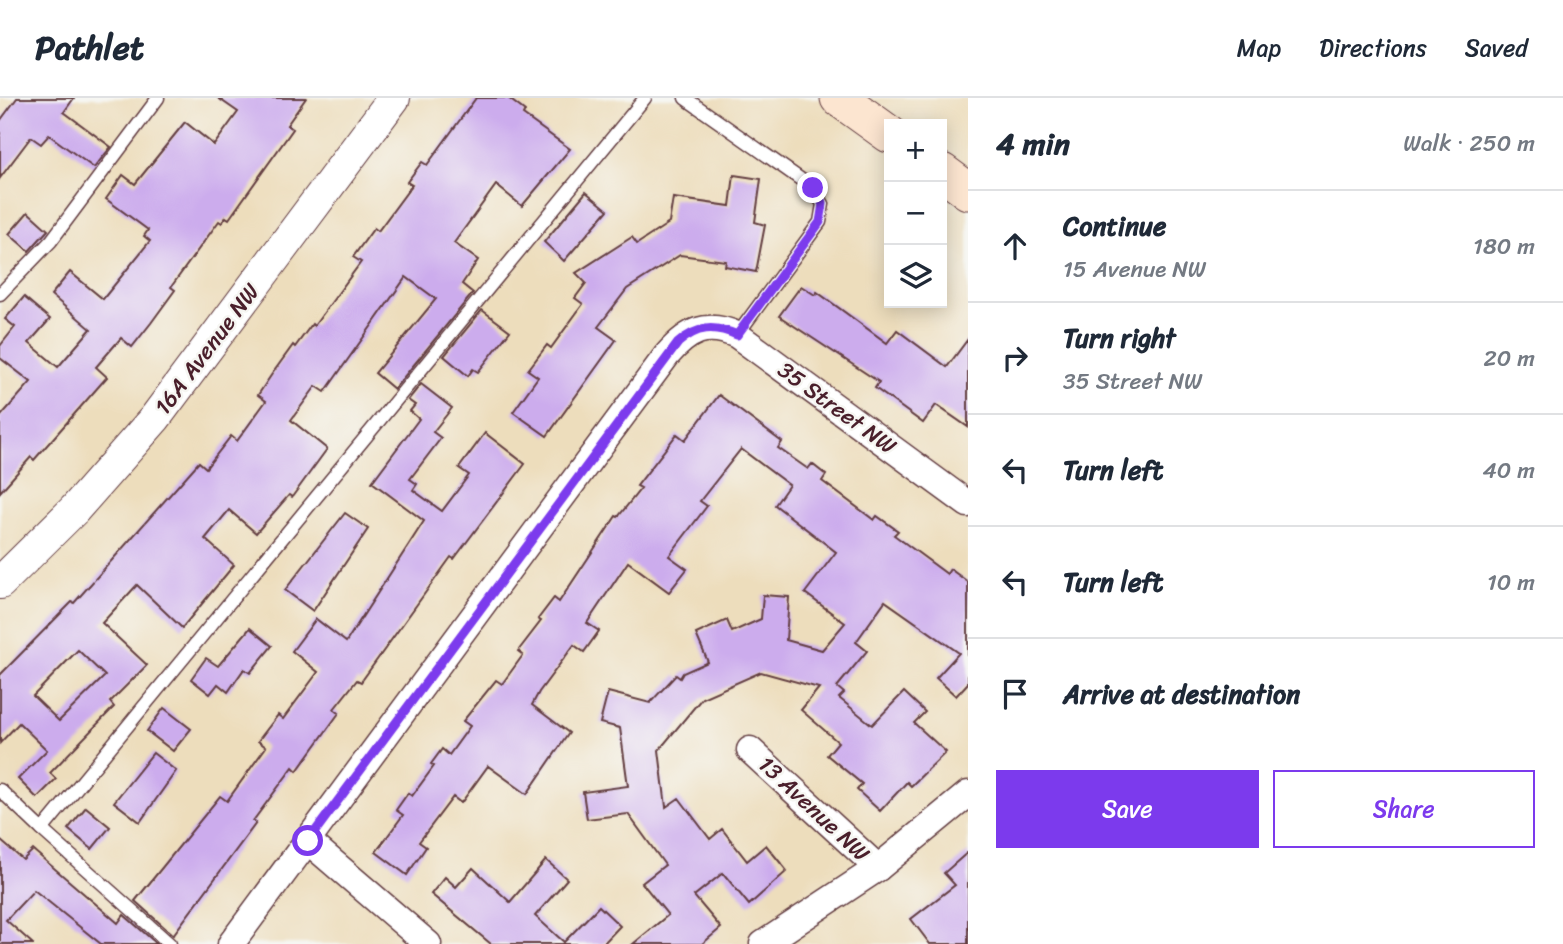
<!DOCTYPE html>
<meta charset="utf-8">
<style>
:root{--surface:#fff;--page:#f6f6f7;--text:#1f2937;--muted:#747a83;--line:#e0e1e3;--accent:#7c3aed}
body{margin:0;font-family:Sriracha,sans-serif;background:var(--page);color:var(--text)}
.controls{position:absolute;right:21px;top:21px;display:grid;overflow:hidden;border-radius:0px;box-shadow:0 4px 18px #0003}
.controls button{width:63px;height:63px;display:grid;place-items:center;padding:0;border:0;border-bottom:2px solid var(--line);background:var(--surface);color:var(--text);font:35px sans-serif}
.stop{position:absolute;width:21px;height:21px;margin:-16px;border:5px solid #7c3aed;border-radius:50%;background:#fff}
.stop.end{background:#7c3aed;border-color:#fff;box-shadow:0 2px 7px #0008}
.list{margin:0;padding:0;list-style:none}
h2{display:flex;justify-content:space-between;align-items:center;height:91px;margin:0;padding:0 28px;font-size:30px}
h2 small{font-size:23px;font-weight:400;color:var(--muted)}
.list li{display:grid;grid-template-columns:46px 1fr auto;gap:21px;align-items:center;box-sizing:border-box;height:112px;padding:0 28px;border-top:2px solid var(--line)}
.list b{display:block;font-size:26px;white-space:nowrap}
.list p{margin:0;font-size:23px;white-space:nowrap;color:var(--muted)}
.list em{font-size:23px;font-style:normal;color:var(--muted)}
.actions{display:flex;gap:14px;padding:21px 28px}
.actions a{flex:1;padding:16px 0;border:2px solid var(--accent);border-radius:0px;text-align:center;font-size:24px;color:var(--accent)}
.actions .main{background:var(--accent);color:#fff}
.icon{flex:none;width:38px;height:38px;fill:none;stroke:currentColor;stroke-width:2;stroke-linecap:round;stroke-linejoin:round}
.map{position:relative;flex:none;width:968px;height:846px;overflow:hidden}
header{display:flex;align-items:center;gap:42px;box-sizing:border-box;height:98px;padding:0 35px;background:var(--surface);border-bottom:2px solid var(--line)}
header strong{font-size:33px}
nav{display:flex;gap:38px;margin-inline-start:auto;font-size:24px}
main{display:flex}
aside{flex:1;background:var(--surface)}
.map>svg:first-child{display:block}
.building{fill:#ccaced;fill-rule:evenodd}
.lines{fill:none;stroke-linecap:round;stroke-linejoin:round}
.service-casing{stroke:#623c41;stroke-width:15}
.minor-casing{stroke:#623c41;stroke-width:29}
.tertiary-casing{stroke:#623c41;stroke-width:34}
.secondary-casing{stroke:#623c41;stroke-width:39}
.service{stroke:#fff;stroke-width:12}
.minor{stroke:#fff;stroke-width:26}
.tertiary{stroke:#fff;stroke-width:32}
.secondary{stroke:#fce5d0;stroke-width:37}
.route{stroke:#7c3aed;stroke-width:9}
.labels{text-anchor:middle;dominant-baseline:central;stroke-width:5;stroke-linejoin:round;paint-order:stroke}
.street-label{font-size:23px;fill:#4a1f2b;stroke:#f6f6f2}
</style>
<header>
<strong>Pathlet</strong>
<nav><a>Map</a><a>Directions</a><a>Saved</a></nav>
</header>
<main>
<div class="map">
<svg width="968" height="846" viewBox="0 0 968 846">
<rect width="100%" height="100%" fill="#f6f6f2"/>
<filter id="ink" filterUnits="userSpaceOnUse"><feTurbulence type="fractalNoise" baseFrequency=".0143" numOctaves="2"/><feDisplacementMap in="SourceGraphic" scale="14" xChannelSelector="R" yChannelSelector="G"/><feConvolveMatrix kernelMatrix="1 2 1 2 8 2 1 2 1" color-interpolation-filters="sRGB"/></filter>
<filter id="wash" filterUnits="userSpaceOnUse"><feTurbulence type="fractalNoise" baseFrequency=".00686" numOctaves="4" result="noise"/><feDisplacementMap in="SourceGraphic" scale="28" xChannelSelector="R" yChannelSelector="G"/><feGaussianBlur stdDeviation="1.57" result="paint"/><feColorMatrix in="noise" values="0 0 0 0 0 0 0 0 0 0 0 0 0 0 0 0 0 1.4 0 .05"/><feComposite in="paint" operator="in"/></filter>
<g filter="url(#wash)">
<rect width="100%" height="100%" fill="#edddbc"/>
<g id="blocks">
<!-- building -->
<g class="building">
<path d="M17,0H74L64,14L111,49L94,70L49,37L41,46L31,39L0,80V23Z"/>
<path d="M218,0H306L287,27L293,31L229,121L226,119L222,125L219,123L171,189L175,192L151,225L132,249L121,240L96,269L107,279L34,362L31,359L0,394V319L31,284L0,260V248L15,229L5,221L24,199L50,221L29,245L58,269L91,231L51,197L70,174L103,201L150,143L144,138L148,132L106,101L123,77L135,86L185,24L214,47L238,14Z"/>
<path d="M476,0H508L525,13L523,17L570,51L522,108L496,87L454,145L478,162L462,186L473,195L394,291L375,275L436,201L406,179L325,294L316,288L291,322L327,351L292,399L289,397L256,435L229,412L205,441L234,467L182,530L137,487L102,525L147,567L110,604L114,609L50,675L56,681L37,700L18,681L47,652L19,625L0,645V577L72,504L74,505L199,364L206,370L231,338L237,343L266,303L258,297L272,276L293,247L295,249L312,226L314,228L361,164L353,159L374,130L378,133L412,87L407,84L422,64L427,67ZM78,552L105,578L59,623L33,598Z"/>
<path d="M734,77L761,81L755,124L765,127L756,174L725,168L726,163L680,157L627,191L598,229L616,242L547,338L513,314L538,279L528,272L547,247L551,250L583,206L575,200L586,185L576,175L632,139L637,146L669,125L673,100L730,108Z"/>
<path d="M586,94L608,112L564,163L544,144Z"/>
<path d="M28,114L48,132L29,153L9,136Z"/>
<path d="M801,188L815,197L817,194L887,245L897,232L947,269L968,241V329L936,307L923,325L875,290L879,284L779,218Z"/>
<path d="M482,212L510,233L478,274L473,271L468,278L444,258Z"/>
<path d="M421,286L452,310L433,334L441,340L410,381L417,386L413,392L442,413L469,377L459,370L485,335L525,366L454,461L451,459L361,584L357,582L334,611L339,615L297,673L293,669L253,723L256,725L173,837L135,803L220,698L227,703L266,649L258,643L278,617L283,621L318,574L292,553L316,521L346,544L424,423L372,384L419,321L410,313L415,307L408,302Z"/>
<path d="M719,297L782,344L778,350L808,371L812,366L826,377L822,383L874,422L877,418L898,433L894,437L947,476L950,471L968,484V585L956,598L936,580L959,555L885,503L856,544L867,553L837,589L844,595L839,600L872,627L904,594L925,614L914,625L946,654L911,688L907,684L880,713L857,692L862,686L827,657L838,644L801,612L819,590L761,574L702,600L659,652L666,709L679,700L710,741L722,731L747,763L766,747L787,773L749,807L723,775L694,798L721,830L702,846H633L668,817L642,785L665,767L628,716L587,721L583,694L628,688L620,630L600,625L608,594L650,605L676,577L680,580L683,575L708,564L696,536L727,522L732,534L761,521L763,497L789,499L786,542L822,552L845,525L805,495L836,454L775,407L789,387L741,351L700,403L707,408L669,458L687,471L669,494L628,464L587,525L599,533L584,554L574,547L539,594L532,607L569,635L527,696L488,668L461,705L453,699L419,744L426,749L407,777L376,754L403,717L396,712L408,695L412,698L434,668L431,666L442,651L449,657L470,628L463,623L496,582L502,586L523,557L518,553L541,523L538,521L554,500L559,504L616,418L618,419L641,390L637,388L677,336L685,342Z"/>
<path d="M345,415L368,431L313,513L285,492Z"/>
<path d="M250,530L272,548L250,575L244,571L228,594L218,586L210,596L191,581L206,560L218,568Z"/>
<path d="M164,610L191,631L173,653L147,633Z"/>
<path d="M153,655L176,673L140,724L114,704Z"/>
<path d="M86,709L110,729L92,751L68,731Z"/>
<path d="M0,742L23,762L33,752L118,825L124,817L157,846H101L34,792L6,822L33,846H0Z"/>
<path d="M968,754V846H930L911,821L955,787L944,775Z"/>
<path d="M546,762L567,781L535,818L564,844L599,808L620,828L603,846H491L431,796L445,779L456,789L473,770L510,804Z"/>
</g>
</g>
</g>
<g filter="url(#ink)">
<use href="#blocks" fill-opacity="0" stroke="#623c41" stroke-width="2"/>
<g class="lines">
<defs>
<g id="service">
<path d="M685,0L813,90L823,106L820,124L737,237"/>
<path d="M0,196L51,143L158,0"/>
<path d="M0,692L42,732L645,0"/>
<path d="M42,732L170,846"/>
</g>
<g id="minor">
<path d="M750,652L878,770"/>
<path d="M308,743L428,846"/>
<path d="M231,846L667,257C688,233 706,223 737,237L968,406"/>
<path d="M763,846L878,770L968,696"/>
</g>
<path id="tertiary" d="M0,485L74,412L155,320L394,0"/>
<g id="secondary">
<path d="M839,0L889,36"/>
<path d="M942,74L968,93"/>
</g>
</defs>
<!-- service casing -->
<use href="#service" class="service-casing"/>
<!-- minor casing -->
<use href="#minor" class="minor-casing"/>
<!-- tertiary casing -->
<use href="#tertiary" class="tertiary-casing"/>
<!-- secondary casing -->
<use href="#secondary" class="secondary-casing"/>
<!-- service -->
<use href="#service" class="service"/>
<!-- minor -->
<use href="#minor" class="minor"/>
<!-- tertiary -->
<use href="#tertiary" class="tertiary"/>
<!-- secondary -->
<use href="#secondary" class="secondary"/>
</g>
</g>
<g class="lines" filter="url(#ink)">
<!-- route -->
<path class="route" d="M308,743L678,245C697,228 714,227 737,237L820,124L823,106L813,90"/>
</g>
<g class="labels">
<!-- street labels -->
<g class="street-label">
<text transform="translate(207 251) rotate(-53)">16A Avenue NW</text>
<text transform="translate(837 310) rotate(36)">35 Street NW</text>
<text transform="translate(814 711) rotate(43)">13 Avenue NW</text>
</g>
</g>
</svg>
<div class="controls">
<button>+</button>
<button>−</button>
<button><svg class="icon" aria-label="layers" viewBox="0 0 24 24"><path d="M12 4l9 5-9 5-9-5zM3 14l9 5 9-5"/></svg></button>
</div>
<div class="stop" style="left:308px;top:743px"></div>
<div class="stop end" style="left:813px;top:90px"></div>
</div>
<aside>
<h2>4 min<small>Walk · 250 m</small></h2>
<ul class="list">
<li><svg class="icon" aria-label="ahead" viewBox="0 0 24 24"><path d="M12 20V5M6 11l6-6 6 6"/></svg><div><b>Continue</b><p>15 Avenue NW</p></div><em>180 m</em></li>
<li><svg class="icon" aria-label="right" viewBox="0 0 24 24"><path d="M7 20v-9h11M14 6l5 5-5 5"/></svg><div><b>Turn right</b><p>35 Street NW</p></div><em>20 m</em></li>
<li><svg class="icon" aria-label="left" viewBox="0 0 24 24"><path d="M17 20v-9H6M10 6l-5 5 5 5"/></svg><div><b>Turn left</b></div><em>40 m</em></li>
<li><svg class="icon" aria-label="left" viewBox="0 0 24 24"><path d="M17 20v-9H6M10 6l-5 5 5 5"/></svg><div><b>Turn left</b></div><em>10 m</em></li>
<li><svg class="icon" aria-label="arrive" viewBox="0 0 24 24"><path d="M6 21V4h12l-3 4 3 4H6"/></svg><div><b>Arrive at destination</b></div></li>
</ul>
<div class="actions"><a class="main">Save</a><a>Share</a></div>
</aside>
</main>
